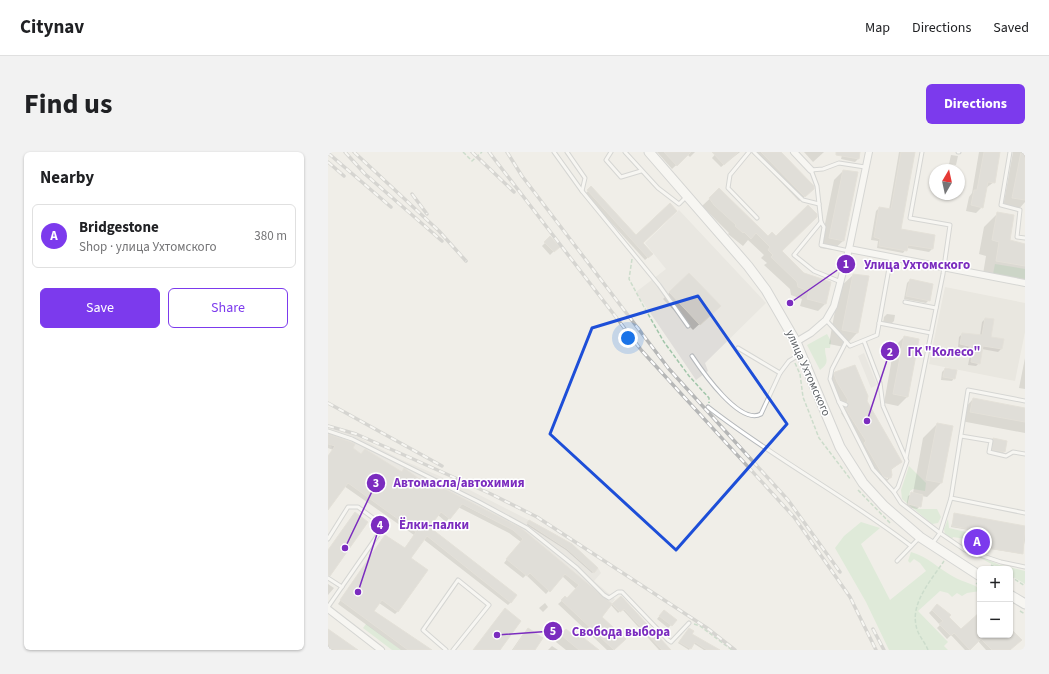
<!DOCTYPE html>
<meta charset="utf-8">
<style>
:root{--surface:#fff;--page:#f2f2f2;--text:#202124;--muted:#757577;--line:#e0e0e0;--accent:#7c3aed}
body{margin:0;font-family:"Source Sans 3",sans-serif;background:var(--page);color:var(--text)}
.controls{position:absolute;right:12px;bottom:12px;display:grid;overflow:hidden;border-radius:6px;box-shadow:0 1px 3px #0004}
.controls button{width:36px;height:36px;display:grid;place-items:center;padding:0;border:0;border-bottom:1px solid var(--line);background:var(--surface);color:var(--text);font:20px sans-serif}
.compass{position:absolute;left:601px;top:12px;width:36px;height:36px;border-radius:50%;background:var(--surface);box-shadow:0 1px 3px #0004;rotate:9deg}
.you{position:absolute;left:300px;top:186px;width:14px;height:14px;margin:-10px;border:3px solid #fff;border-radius:50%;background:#1a73e8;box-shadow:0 0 0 6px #1a73e833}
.badge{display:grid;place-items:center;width:26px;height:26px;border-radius:50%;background:var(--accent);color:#fff;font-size:13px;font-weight:700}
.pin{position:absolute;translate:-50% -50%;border:2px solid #fff;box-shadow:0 1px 4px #0006}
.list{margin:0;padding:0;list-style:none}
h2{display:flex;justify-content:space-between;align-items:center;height:52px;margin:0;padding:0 16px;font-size:17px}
h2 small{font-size:13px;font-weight:400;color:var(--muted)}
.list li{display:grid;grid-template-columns:26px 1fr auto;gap:12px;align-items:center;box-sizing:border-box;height:64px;margin:0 8px 8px;padding:0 8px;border:1px solid var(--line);border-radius:6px}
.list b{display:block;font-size:15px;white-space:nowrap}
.list p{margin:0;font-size:13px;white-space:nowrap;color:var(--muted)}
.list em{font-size:13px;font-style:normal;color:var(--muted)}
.actions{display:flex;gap:8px;padding:12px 16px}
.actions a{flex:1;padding:9px 0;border:1px solid var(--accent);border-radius:6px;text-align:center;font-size:14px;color:var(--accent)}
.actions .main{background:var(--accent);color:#fff}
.map{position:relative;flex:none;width:697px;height:498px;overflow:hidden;border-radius:6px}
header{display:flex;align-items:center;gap:24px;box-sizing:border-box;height:56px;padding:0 20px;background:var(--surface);border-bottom:1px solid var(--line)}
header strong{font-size:19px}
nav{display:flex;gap:22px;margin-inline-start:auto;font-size:14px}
.intro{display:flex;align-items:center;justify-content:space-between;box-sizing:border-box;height:96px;padding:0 24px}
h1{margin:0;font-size:28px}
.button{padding:10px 18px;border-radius:6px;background:var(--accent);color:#fff;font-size:14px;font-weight:700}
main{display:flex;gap:24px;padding:0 24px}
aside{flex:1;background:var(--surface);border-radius:6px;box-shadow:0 1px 3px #0004}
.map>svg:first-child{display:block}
.industrial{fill:#dfddda}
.education{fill:#e0ddd7}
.green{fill:#c9e5c8}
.shadow{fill:#0003;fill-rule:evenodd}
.building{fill:#ccc9c5;stroke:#d4d0c7}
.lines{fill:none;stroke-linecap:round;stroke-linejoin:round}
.lane-casing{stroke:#b5b8bb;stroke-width:5}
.street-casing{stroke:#b5b8bb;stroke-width:8}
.secondary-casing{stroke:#b4b7bb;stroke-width:11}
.path{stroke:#a1c6aa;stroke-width:1.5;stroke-dasharray:4 2;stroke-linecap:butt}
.lane{stroke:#fff;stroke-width:3}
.street{stroke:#fff;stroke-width:6}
.secondary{stroke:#fff;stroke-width:9}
.rail-casing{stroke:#b6b7b7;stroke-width:3.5}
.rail{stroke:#fff;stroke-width:2;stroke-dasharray:6;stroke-linecap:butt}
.marked{fill:none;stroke:#1d4ed8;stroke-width:3;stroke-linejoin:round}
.labels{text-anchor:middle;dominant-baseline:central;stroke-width:3;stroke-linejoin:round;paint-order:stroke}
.street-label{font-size:12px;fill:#5f6367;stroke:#fff}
.leader{fill:none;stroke:#7b2cbf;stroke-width:1.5}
.callout-dot{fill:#7b2cbf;stroke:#fff;stroke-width:1.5}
.mark-label{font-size:12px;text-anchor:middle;font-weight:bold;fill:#fff}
.callout-label{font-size:13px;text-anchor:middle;font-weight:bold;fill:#7b2cbf;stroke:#fff;stroke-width:3;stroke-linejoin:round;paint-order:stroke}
</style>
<header>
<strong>Citynav</strong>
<nav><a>Map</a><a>Directions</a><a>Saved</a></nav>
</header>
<div class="intro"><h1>Find us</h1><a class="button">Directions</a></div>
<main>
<aside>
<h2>Nearby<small></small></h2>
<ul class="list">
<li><span class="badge">A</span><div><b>Bridgestone</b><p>Shop · улица Ухтомского</p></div><em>380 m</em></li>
</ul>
<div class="actions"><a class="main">Save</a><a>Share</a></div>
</aside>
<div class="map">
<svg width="697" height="498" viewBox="0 0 697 498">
<rect width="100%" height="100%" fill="#f0eee8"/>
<!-- industrial -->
<g class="industrial">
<path d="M351,58L438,151L377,211L380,219L368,228L308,140L338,117L317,91Z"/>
<path d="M536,201L549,233L543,236L530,204Z"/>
<path d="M0,276L26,283L72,307L130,332L222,379L244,392L270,416L273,421L266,429L287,447L280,457L185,378L112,342L5,301L3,293L0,292Z"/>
</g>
<!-- education -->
<path class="education" d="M617,135L697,151V180L687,229L601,212Z"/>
<!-- green -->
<g class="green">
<path d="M667,112L697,117V127L665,122Z"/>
<path d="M499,182L503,189L502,196H497C497,207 503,210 492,218L479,193Z"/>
<path d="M581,314L598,331L597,339L585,337L582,339L580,352L591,357H609L613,365L610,371L604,372L574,347L573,338Z"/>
<path d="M620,367L621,376L638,380L637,387L625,385L624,387L617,383L616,377Z"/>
<path d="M533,370L552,376L533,392L562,448L598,419L592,411L586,407L582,411L580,409L583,400C599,404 611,417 626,425C635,430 644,431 652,437V439L639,441L634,444L629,441L624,445L620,441L612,439L590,459L620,490L616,494L620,498H561L538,450L507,396L516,384Z"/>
<path d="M641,400L672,413L697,419V432L682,423V417H673Z"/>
<path d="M38,472L73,498H64L35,476Z"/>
</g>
<!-- shadow -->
<g class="shadow">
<path d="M329,0H354L358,4L344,17Z"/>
<path d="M359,0H367L362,5L358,1Z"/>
<path d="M389,0H412L393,15L384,6Z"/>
<path d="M424,0H452L480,42L471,49Z"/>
<path d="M476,0H496L485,10Z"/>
<path d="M515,0H531L530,7L527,10L513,7Z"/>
<path d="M571,0H586L572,78L604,97L601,100L579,96L575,101L549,96L550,89L543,88L548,59L551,56L561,58Z"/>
<path d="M651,0H671L666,30L658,36L654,55L648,61L638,59L641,45L644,41Z"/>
<path d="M685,0H697V50L690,58L675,55Z"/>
<path d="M623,3L630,4L628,13L621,12Z"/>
<path d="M515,19L528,21L515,89L505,98L492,96L506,28Z"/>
<path d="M263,36L324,102L317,108L257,42Z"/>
<path d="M391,38L476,121L502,131L497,152L490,159L472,154L474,147L463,143L462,137L436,113L439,111L433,106L436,103L420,88L415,94L400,82L401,81L374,54Z"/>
<path d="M670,61L680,89L697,93V130L655,122L658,104L651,102L656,75Z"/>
<path d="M222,86L230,95L222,103L214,94Z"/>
<path d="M361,122L391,154L365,178L335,147Z"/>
<path d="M525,123L529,181L516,195L501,192L511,136Z"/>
<path d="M582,128L601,148L598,151L576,147L579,131Z"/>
<path d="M559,162L567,163L566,169L563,172L555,171L556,165Z"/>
<path d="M657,167L662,186L673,197L670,200L654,197L651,211L648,214L640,213L643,198L630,195L631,185L634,182L652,184L654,170Z"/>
<path d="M576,185L580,244L570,254L556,251L566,195Z"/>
<path d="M697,206V237L691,236Z"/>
<path d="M617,217L626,226L624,229L613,228L614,220Z"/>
<path d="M507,220L538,249L573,310L563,318L562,326L557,331L552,329L532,296L534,294L513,261L516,258L515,256L516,253L505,235L502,225ZM552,323L560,325V327L551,324Z"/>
<path d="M645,247L697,257V281L633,269L636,257Z"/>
<path d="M609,272L623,275L613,331L599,345L594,344L592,354L589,357L578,355L580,344L585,341L595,286Z"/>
<path d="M0,283L33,303L37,298L73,320L76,318L94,330L192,377L284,453L292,445L341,498H331L294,457L290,461L282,452L272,465L297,487L286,498H279L230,452L237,446L238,447L248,437L234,424L218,442L198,423L195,426L176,411L193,390L181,381L130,355L118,370L110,363L102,373L103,377L183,450L180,453L95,387L82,406L70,459L67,462L51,451L45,459L102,498H73L10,452L54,387L76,397L86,383L16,334L0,357V304L5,298L0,296Z"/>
<path d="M666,288L676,300L673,303L662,300L663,291Z"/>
<path d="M627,362L697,375V388L694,402L643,394L644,388H639L641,378L623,375Z"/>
<path d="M200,370L269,416L264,421L238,398L199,373Z"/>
<path d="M0,432L6,436L0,443Z"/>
<path d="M217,451L220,455L215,460L211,456Z"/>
<path d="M609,453L633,479L652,465V483H682V477L692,488L682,498H658L650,489L641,498H637L623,483L619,487L609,476L612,473L601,461Z"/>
<path d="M333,462L343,473L340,476L329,467Z"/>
<path d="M200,477L206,498H184L195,482Z"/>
<path d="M0,478L27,497L26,498H0Z"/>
<path d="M238,478L244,483L269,498H238L228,490Z"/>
<path d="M360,478L363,482L390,498H376L365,491L361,498L350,491Z"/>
<path d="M224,494L230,498H220Z"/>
</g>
<!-- building -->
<g class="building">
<path d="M336,0H363L349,14Z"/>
<path d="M384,0H410L396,13Z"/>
<path d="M433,0H453L486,34V37L477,45Z"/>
<path d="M508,0H532L531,7L508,3Z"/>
<path d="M573,0H587L573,77L607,83L605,97L580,93L579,99L551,94L552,87L546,85L551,55L563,57Z"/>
<path d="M656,0H672L667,31L660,30L655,56L643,53L646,38H649Z"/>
<path d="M693,0H697V48L684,46Z"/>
<path d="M515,18L530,20L516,89L501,86Z"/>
<path d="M263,34L308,83L342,51L349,59L315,91L325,102L320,106L259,38Z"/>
<path d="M391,36L440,84L444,80L448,84L480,53L489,62V65L454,99L476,121L503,130L498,152L479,147L481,139L470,135L469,130L443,105L445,103L440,98L442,95L428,81L423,87L416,80L415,81L407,74L408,73L386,53L381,46Z"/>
<path d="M669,60L686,63L682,88L697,92V114L668,109L671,90L664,88Z"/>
<path d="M222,84L232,95L226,100L216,90Z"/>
<path d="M361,121L393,154L372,173L341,140Z"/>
<path d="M525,122L541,124L530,181L514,178Z"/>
<path d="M582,127L605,132L602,149L578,144Z"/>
<path d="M657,166L666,167L663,185L676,187L674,197L655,194L652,212L643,210L645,195L632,192L634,181L654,183Z"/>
<path d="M576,184L591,187L580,245L565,242Z"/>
<path d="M527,213L540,244L539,249L574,310L563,317L564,323L563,326L556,325L536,291L538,289L517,256L521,254L519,250L520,248L509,230L506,222L507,220Z"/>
<path d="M617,216L629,218L627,227L615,225Z"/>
<path d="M645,246L697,256V270L642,260Z"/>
<path d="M609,271L625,274L614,331L598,328Z"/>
<path d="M0,282L23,290L27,292L25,296L33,302L37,297L74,320L76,316L94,329L96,326L114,338L115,336L193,376L284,452L274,465L298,487L286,498L233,448L237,444L239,446L251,433L237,422L222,440L202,421L199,424L178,407L195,387L185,378L134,352L122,367L113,360L103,373L106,375L104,377L189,443L183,451L99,384L83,406L100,418L70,460L54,448L46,459L104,498H80L12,448L57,383L77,396L88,380L20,331L0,358V304L7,294L0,292Z"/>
<path d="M665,286L679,289L677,300L664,298Z"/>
<path d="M583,340L595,343L593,355L580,352Z"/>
<path d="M27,360L40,370L2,424L0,423V398Z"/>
<path d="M626,361L697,374L695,402L643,393L644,388L639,387L641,377L624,374Z"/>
<path d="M201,368L244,392L270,416L266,421L239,397L199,371Z"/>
<path d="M293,444L343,498H334L296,457L292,460L284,452Z"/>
<path d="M609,452L623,463L621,465L633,477L652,460V483H682V476L694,488L682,498H664L653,487L642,498L626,481L623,484L611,472L615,469L604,458Z"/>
<path d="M177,456L193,469L172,498H145Z"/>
<path d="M336,458L349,468L344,474L331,464Z"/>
<path d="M200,476L215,486L207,498H185Z"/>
<path d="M361,476L366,479L364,482L392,498H379L367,490L363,497L351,490Z"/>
<path d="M0,477L30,498L0,497Z"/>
<path d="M238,477L244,482L247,479L271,498H251L233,483Z"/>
</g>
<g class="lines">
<defs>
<g id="lane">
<path d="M226,0L254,39"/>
<path d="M239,0L257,26L254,39L331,133L360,174"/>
<path d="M283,0L278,8L293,25L313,19"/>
<path d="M297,0L330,36L351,52L358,45"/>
<path d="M421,0L402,23L400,36L429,66"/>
<path d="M426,0L475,48L491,52"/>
<path d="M630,0H631"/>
<path d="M682,0L673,53L692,58L689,85L697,86"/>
<path d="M493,70L466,103L486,119L513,130"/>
<path d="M521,99L493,93L496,75L493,70L489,34L483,18L495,17L511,11L537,15"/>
<path d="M577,150L608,156"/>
<path d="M498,168L522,194L549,183L563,105"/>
<path d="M551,171L603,181"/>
<path d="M536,189L552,231L555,254L579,309L570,335L566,340"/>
<path d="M518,190L504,217L502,227L511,250L518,253"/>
<path d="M410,196L452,221L461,209L471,203"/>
<path d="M364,204C374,219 412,274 433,262L452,221"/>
<path d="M697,249L640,238L623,346L697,361"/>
<path d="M511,250L545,317L566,340L573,351L612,381L637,398L673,410L697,415"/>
<path d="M380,255C445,306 518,344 583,394"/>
<path d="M0,279L24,287L151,350L199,376L249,416L276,443L281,446L290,440H294L340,488L343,490L361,471"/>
<path d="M633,284L663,289L661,300L678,304L685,300L697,302"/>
<path d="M578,306L615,122L622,73L582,66L594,0"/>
<path d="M0,387L20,355H30L56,374L0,455"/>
<path d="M604,392L612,381L623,346"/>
<path d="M569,409L592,385"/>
<path d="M0,426L14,435"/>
<path d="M118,498L95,478L130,428L161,453L125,498"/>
</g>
<g id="street">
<path d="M466,0L483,18"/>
<path d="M521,97L697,131"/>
<path d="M468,190L483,181L498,168L506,154L521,97L541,0"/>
<path d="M0,457L53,498"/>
</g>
<g id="secondary">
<path d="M321,0L420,114L438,138L468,190L512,295L535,331L556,354L592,385L652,424"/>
<path d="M682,443L697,452"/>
</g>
</defs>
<!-- lane casing -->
<use href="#lane" class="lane-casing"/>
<!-- street casing -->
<use href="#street" class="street-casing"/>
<!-- secondary casing -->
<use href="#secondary" class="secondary-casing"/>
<!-- path -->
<g class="path">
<path d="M135,0L144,9L154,0"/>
<path d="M304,107L301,127L316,155L336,190L361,224L381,246V251"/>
<path d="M467,211L472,222L475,245L491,286L523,328"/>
<path d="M530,338L563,372"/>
<path d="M663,413L670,417"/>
<path d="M682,424L697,434"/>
<path d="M648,431L652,434"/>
<path d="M692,459L697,462"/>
<path d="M366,472L372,474L404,498"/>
<path d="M600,498C597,490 589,482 588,473C583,450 604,427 616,409"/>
</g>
<!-- lane -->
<use href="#lane" class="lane"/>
<!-- street -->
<use href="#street" class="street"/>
<!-- secondary -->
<use href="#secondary" class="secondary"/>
<defs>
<g id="rail">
<path d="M17,0L37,22L114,89"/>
<path d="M26,0L111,79L138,109"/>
<path d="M144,0L186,40"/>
<path d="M161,0L314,199L466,365L522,445L548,498"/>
<path d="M179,0L194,24L341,217L460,348L512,420"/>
<path d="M0,1L63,55"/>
<path d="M0,10L16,24"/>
<path d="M84,42L99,62"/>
<path d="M0,251L114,314"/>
<path d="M0,274L28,282L76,303L163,342L209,365L379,476L407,498"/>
<path d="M545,477L556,498"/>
</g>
</defs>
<!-- rail casing -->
<use href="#rail" class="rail-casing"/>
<!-- rail -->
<use href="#rail" class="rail"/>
</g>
<!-- marked area -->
<path d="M0 0H697V498H0ZM370,144L459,272L348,398L222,282L264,176Z" fill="#f0eee8" fill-opacity=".55" fill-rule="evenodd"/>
<path class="marked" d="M370,144L459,272L348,398L222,282L264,176Z"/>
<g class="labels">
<!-- street labels -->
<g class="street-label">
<text transform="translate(480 221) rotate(66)">улица Ухтомского</text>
</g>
</g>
<!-- callouts -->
<path class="leader" d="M462 151L518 112M539 269L562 199M17 396L48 331M30 440L52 373M169 483L225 479"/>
<g class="callout-dot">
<circle cx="462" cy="151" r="4"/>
<circle cx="539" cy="269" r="4"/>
<circle cx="17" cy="396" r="4"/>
<circle cx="30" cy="440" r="4"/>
<circle cx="169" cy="483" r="4"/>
<circle cx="518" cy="112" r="10"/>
<circle cx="562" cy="199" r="10"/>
<circle cx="48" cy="331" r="10"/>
<circle cx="52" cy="373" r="10"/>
<circle cx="225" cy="479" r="10"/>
</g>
<g class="mark-label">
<text x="518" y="116">1</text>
<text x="562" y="204">2</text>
<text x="48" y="335">3</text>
<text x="52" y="377">4</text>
<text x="225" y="483">5</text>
</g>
<g class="callout-label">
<text x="589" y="117">Улица Ухтомского</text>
<text x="616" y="204">ГК "Колесо"</text>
<text x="131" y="335">Автомасла/автохимия</text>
<text x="106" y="377">Ёлки-палки</text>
<text x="293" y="484">Свобода выбора</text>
</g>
</svg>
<div class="controls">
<button>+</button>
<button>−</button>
</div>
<svg class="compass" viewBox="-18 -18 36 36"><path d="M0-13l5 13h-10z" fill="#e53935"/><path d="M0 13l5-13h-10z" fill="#757577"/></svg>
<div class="you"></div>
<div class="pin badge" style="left:649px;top:390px">A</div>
</div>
</main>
